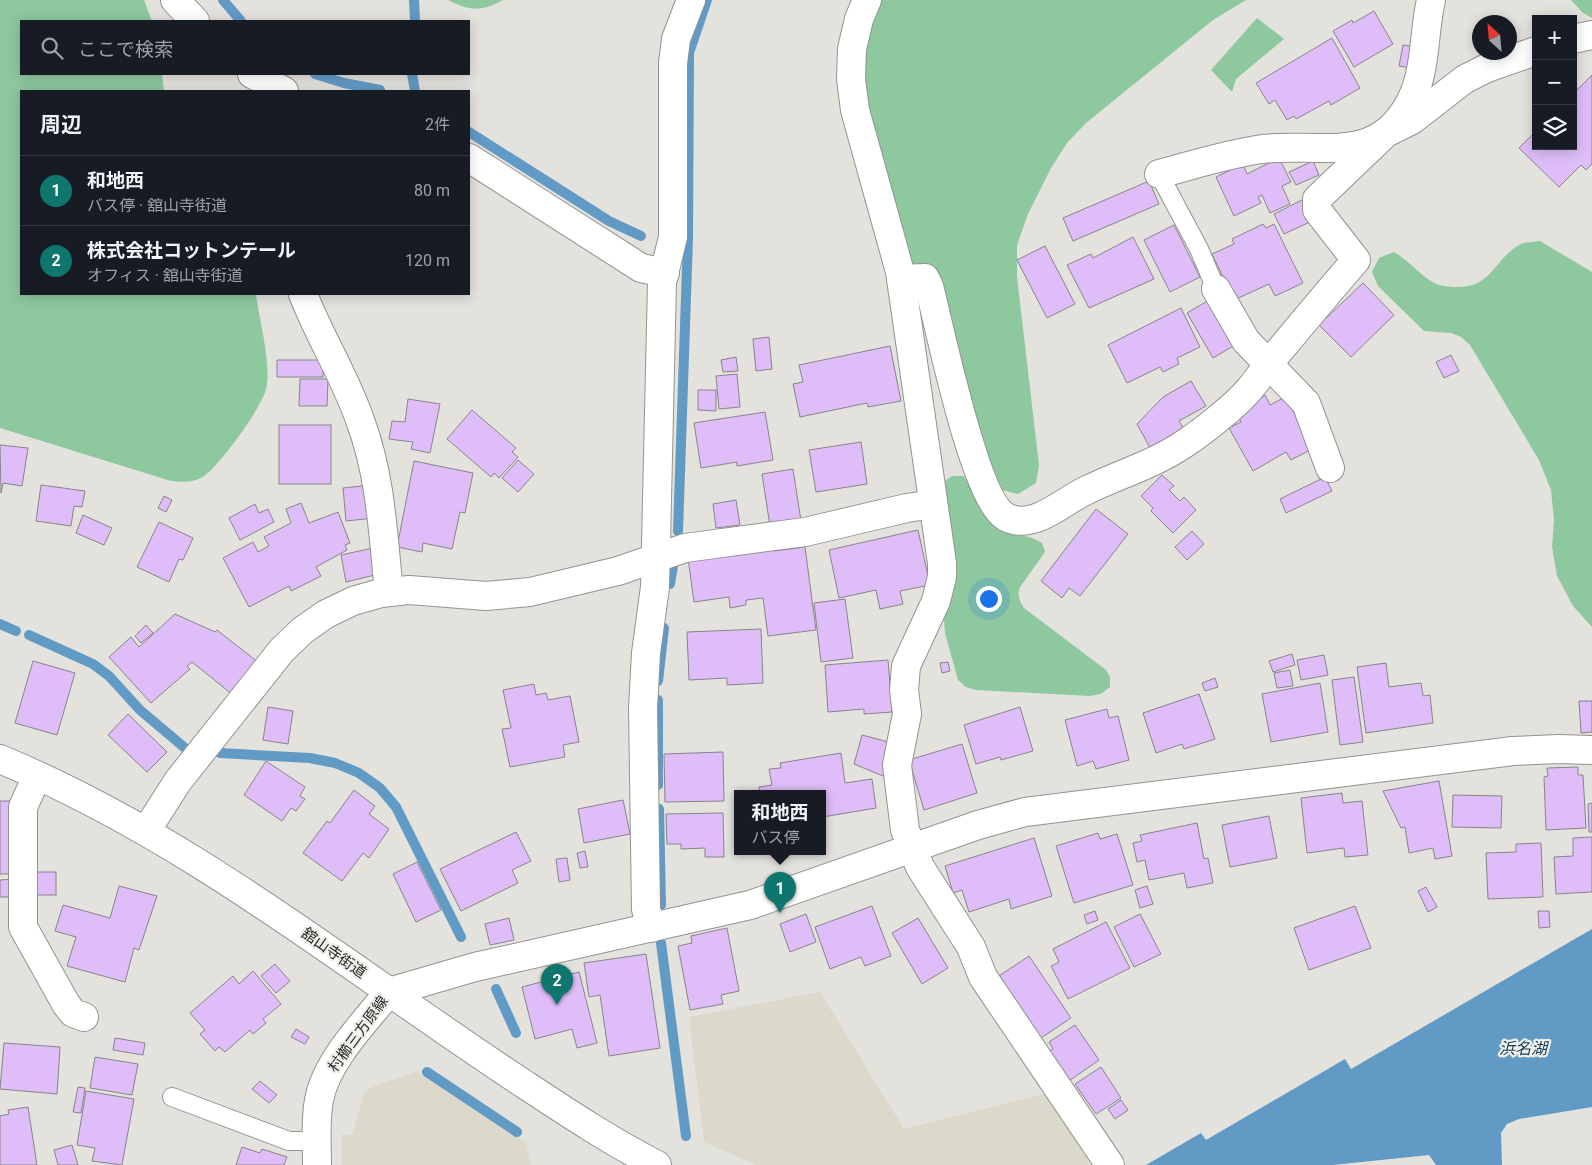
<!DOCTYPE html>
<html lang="ja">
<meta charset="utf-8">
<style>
:root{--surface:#171b24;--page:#20242c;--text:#f1f3f6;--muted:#9ea1a6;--line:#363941;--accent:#0f766e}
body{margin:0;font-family:Roboto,"Noto Sans JP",sans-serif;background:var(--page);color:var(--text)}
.controls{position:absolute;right:15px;top:15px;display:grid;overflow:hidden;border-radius:0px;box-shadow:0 2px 12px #0003}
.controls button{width:45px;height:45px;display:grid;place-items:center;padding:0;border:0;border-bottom:1px solid var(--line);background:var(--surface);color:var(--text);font:25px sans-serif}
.compass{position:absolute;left:1472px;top:15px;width:45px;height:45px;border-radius:50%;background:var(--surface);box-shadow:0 2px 12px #0003;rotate:334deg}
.you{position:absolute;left:988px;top:598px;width:18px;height:18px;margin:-12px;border:4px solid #fff;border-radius:50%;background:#1a73e8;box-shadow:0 0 0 8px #1a73e833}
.badge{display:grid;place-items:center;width:32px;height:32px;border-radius:50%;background:var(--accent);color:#fff;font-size:16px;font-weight:700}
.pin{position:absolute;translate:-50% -41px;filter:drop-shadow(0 1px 2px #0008)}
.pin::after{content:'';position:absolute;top:26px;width:18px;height:15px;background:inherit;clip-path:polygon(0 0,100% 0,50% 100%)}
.popup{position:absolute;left:734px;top:790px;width:92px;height:65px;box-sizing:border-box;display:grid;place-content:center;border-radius:0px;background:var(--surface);filter:drop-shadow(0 1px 4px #0005);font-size:16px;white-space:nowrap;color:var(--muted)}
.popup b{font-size:19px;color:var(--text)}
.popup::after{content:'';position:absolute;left:50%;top:100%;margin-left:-10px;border:10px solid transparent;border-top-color:var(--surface)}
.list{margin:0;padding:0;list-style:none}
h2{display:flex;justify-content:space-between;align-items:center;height:65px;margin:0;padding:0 20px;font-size:21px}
h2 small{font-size:16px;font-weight:400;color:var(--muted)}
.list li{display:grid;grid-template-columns:32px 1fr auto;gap:15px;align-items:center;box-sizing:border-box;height:70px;padding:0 20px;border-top:1px solid var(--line)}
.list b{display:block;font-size:19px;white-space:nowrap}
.list p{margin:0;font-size:16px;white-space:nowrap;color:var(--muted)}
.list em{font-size:16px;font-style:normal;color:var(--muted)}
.icon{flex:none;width:28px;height:28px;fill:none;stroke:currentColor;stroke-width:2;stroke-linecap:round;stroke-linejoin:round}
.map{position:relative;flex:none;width:1592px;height:1165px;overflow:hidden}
.search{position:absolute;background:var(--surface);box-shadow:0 2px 12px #0003;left:20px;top:20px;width:450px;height:55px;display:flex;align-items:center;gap:12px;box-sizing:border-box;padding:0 18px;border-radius:0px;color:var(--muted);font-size:19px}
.panel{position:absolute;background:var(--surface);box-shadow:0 2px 12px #0003;left:20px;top:90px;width:450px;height:205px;border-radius:0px}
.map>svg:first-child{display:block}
.built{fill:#dbd8cc}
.green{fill:#8dc89f}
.water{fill:#629ac6}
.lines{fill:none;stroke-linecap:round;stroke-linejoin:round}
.stream{stroke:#629ac6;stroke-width:10}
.building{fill:#debdf8;stroke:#878589}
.lane-casing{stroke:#95938f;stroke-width:20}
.street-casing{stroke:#95938f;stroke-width:30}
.secondary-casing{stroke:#95938f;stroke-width:30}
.primary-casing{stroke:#95938f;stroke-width:30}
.lane{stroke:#fff;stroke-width:18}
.street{stroke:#fff;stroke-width:28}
.secondary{stroke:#fff;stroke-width:28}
.primary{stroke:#fff;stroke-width:28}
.labels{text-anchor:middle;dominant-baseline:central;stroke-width:4.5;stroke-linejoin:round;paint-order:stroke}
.street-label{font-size:15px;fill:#262624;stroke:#f0efea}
.water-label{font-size:16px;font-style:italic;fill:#0e3a58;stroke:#f0efea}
</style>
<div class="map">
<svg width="1592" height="1165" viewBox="0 0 1592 1165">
<rect width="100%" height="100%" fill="#e3e2dd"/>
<!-- built -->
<g class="built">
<path d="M820,992L904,1129L1047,1093L1078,1140L1090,1165H756L704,1142L689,1017Z"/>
<path d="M417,1071L526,1143L531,1165H342V1134L352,1135L365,1090Z"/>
</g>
<!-- green -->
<g class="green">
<path d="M0,0H144L152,21H21V74H162L164,91H21V294H256C259,318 272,366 266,389C262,407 220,465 204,476C194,483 183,482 171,481L0,428Z"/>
<path d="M448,0H503C481,12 470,11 448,0Z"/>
<path d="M880,0H1246L1213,20L1086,123L1067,143L1051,168L1028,214L1017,245V277L1039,465L1036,483L1018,494L1002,490L990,478L909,259L868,108L863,79L864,50L871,22Z"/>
<path d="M1571,0H1592V18L1583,13Z"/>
<path d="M1257,18L1284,39L1236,79L1232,92L1211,70Z"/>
<path d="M1540,241L1592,272V627L1573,606L1557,576L1552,547L1554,520L1551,490L1539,460L1470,345L1461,337L1451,333L1424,331L1378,286L1372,272L1379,258L1394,252C1409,261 1419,274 1434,283C1440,286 1449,287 1456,287C1493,288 1494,258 1521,244C1526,242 1534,242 1540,241Z"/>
<path d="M952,476H963C980,495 983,515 1009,530C1019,536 1032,536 1042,543L1045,552L1020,587C1017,596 1019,600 1024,608L1106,670L1110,677V687L1101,694L1090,696L976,690L966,687L958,680L945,633L944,620L955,577L944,490L945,481Z"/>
</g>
<!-- water -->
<path class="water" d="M1592,929V1107L1519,1119L1507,1124L1501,1133L1502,1165H1436L1429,1155L1333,1165H1146L1201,1133L1206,1140L1345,1059L1351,1069Z"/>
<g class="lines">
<!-- stream -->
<g class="stream">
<path d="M223,0L241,21"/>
<path d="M414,0L415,21"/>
<path d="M315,74L344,83L380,90"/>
<path d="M412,74L415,91"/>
<path d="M469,132L609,221L641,236"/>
<path d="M678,531L688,238L689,53L707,0"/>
<path d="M670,584L673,566"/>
<path d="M0,624L16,631"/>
<path d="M29,635L93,664L109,676L140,710L185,748"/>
<path d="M658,681L664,628"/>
<path d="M658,700V785"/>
<path d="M220,753L310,758L335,763L359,773L380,788L396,807L461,937"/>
<path d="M659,809L661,905"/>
<path d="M661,943L686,1136"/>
<path d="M496,989L516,1033"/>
<path d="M427,1072L517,1132"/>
</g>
</g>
<!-- building -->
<g class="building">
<path d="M1374,11L1393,44L1354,67L1333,31L1352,20L1353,23Z"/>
<path d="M1332,38L1360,88L1331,105L1329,101L1296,119L1294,116L1287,120L1275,100L1269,104L1256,83Z"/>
<path d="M1403,45L1414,47L1410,68L1399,66Z"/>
<path d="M1592,75V164L1586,170L1581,165L1559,187L1519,148L1536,131V146H1573V94Z"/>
<path d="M1279,158L1291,182L1282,186L1290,204L1270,213L1262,195L1258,197L1261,203L1234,216L1216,177L1243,164L1247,174Z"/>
<path d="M1313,161L1319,175L1296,185L1289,172Z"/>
<path d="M1149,181L1159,204L1073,241L1063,218Z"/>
<path d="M1302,200L1312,221L1284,234L1274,214Z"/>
<path d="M1263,224L1266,228L1274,224L1303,283L1275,296L1269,284L1234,300L1212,254L1234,244L1232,239Z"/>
<path d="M1174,225L1200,277L1170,292L1144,240Z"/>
<path d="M1133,237L1154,279L1089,308L1067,265L1091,254L1093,258Z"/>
<path d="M1045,246L1075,304L1047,318L1017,260Z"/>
<path d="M1363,283L1394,315L1351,357L1319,325Z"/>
<path d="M1209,300L1235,345L1213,358L1187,313Z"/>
<path d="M1181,308L1200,347L1177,358L1179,364L1163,372L1160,367L1127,383L1108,345Z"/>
<path d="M769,337L772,369L756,371L753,339Z"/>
<path d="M890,346L901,401L868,407L867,403L800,417L793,384L803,382L799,365Z"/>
<path d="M1451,355L1459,371L1444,378L1436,362Z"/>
<path d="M736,357L738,371L723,372L721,360Z"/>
<path d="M277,360H324L323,377H277Z"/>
<path d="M737,374L740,407L719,409L716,376Z"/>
<path d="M300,379H328L327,406H299Z"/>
<path d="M1191,381L1206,406L1179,421L1187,434L1153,453L1137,424L1163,397Z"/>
<path d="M698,390H716V411L698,410Z"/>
<path d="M1265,395L1270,405L1285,397L1314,448L1291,460L1286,452L1253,471L1229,428L1241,422L1238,416Z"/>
<path d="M408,399L440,404L430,453L411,449L413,442L389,439L392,421L405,422Z"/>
<path d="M472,410L516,448L512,452L518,457L499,478L494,473L491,477L447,439Z"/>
<path d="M765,412L773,460L737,466V462L701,468L694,423Z"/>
<rect x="279" y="425" width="52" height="59"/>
<path d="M861,442L867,484L816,492L809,450Z"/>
<path d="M0,445L28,448L22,486L3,483L1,493Z"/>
<path d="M518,460L534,474L518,492L502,478Z"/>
<path d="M414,461L473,473L465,513L460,512L452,549L423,543L422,552L397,547Z"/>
<path d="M793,469L801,521L770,526L762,474Z"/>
<path d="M1162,475L1174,486L1169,490L1180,501L1184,497L1196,510L1173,533L1151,511L1153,508L1141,496Z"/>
<path d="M1325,477L1332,491L1286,513L1280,499Z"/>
<path d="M41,485L85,491L82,507L74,506L71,526L36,521Z"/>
<path d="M371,485L374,518L346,521L343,488Z"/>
<path d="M164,496L172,500L166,512L158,508Z"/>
<path d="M736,500L740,525L716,528L713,504Z"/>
<path d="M301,503L309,523L338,512L350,543L345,545L347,550L316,567L321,576L291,591L289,586L249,607L223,558L253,542L258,552L269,546L264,537L291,523L286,509Z"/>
<path d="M255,504L259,513L268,509L274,522L240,540L229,518Z"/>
<path d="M1096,509L1128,534L1080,596L1069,588L1062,598L1041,581Z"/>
<path d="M83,515L112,528L104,545L76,533Z"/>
<path d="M159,522L193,538L183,560L179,559L169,582L137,567Z"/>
<path d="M918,530L930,585L900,591L903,604L880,609L876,590L839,598L829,550Z"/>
<path d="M1192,531L1204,544L1187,560L1175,547Z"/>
<path d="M774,547V551L805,547L816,630L768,636L763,598L746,600V605L730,608L729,597L694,602L688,558Z"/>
<path d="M373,548L379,574L346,582L341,555Z"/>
<path d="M845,599L853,658L821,662L814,603Z"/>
<path d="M175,614L215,632L217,630L259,663L233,695L192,662L187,666L190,669L151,703L109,657L131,637L139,647Z"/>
<path d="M146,625L153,633L141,643L135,636Z"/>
<path d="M761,629L763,683L727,685V678L689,680L687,632Z"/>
<path d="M1292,654L1295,665L1273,672L1269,661Z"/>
<path d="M1324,655L1328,675L1301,680L1297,660Z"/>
<path d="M888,660L892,712L864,714V709L828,712L825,665Z"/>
<path d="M33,661L75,673L57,735L15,723Z"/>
<path d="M948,662L950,671L942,673L940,663Z"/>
<path d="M1386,663L1389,687L1421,683L1423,696L1430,695L1433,723L1366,733L1357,667Z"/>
<path d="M1290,670L1293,686L1277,688L1274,673Z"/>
<path d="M1354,677L1363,742L1340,745L1332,680Z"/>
<path d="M1215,678L1218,687L1205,691L1202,683Z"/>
<path d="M1320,683L1328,732L1271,742L1262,694Z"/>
<path d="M534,684L536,695L546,693L548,700L570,696L579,742L563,745L565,757L510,767L502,729L511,728L503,690Z"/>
<path d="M1199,694L1215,739L1184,749L1182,744L1156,753L1143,713Z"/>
<path d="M1579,701H1592V732L1581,733Z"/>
<path d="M268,707L293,711L288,744L263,740Z"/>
<path d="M1020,707L1033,751L1001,760L1000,757L976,764L964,725Z"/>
<path d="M1107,709L1109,718L1118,716L1129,760L1096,769L1093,761L1077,766L1065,720Z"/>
<path d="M128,714L167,752L147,772L108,735Z"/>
<path d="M862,735L892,743L883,776L854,764Z"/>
<path d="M962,744L977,793L924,810L909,760Z"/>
<path d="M723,752L724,801L665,802L664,754Z"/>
<path d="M841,753L845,783L872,779L876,808L822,817V794H760L759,787L772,785L769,769L781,768L780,763Z"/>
<path d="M266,761L305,787L300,796L305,799L296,811L291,808L282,821L244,795Z"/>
<path d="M1578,767V775H1583L1586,828L1546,830L1544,777L1548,776L1547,768Z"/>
<path d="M1439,781L1452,856L1435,859L1433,848L1409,853L1405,827L1401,828L1383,791Z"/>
<path d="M354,790L375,806L369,814L389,829L369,858L363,853L342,881L303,853L327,821L330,823Z"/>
<path d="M1342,793L1343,803L1362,801L1368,855L1345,857L1344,848L1307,853L1301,798Z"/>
<path d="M1453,795L1502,796L1501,828L1452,827Z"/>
<path d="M623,800L630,834L584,843L578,809Z"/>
<path d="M0,801H12L13,874H0Z"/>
<path d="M1592,803V832H1589L1588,804Z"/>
<path d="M723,813L724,857H705V848L681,849V844H667L666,814Z"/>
<path d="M1269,816L1277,858L1230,867L1222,825Z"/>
<path d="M1197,823L1204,859L1208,858L1213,883L1187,888L1184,873L1149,880L1145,860L1137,862L1133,843L1142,841L1140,835Z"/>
<path d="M516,832L531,861L512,870L518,883L461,911L440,869Z"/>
<path d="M1098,833L1100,839L1117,834L1133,885L1074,903L1056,846Z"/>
<path d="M1592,837V892L1556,894L1554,857L1573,856V838Z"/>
<path d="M1034,838L1052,896L1011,909L1009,899L969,912L962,890L953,893L945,866Z"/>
<path d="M1541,843L1543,897L1488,899L1486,853L1516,852V844Z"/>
<path d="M585,851L588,867L580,868L577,853Z"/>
<path d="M567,858L570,880L559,882L556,859Z"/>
<path d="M417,862L441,910L416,922L393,874Z"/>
<rect x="33" y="872" width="23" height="23"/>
<path d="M13,879V897H0V880Z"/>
<path d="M119,886L157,896L139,950L134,948L125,982L67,966L76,937L55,931L63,905L110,918Z"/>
<path d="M1147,886L1153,904L1140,908L1135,890Z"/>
<path d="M1426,887L1437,907L1428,912L1418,891Z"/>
<path d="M872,906L891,956L865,966L861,957L830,969L815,927Z"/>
<path d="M1355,906L1371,948L1309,970L1294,928Z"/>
<path d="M1095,911L1098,920L1087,924L1084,915Z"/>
<path d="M1538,911H1549L1550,927L1539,928Z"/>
<path d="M806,914L816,942L790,952L780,924Z"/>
<path d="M1140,914L1161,954L1134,967L1114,927Z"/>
<path d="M509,918L514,940L490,945L485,924Z"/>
<path d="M918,918L948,968L922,984L892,933Z"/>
<path d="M1106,922L1130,968L1068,999L1051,966L1059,962L1053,949Z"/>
<path d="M727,928L739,991L721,995L723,1004L690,1010L678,946L692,943L691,936Z"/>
<path d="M646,954L660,1048L609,1056L600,995L589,997L584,963Z"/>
<path d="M1029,956L1071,1018L1038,1040L996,978Z"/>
<path d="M275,964L290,981L276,993L261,976Z"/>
<path d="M253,971L281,1004L263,1019L266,1023L253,1034L250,1030L225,1052L219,1047L215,1051L200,1034L205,1030L190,1013L233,976L239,984Z"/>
<path d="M579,972L597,1043L577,1048L572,1029L535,1039L522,987Z"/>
<path d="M1075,1025L1099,1060L1066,1083L1047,1053L1053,1049L1049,1042Z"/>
<path d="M296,1029L309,1037L305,1044L291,1037Z"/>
<path d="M115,1038L145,1043L143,1055L113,1050Z"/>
<path d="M4,1043L60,1047L57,1094L0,1089Z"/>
<path d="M95,1057L138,1064L132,1095L90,1088Z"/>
<path d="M1101,1067L1121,1098L1096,1114L1075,1084Z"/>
<path d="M260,1081L277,1095L269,1103L252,1089Z"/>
<path d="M78,1087L85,1088L81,1113L73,1112Z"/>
<path d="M86,1091L134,1099L122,1165L92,1161L95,1148L77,1145Z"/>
<path d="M1121,1100L1128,1110L1115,1119L1108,1109Z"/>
<path d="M28,1107L37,1165H0V1116L9,1114L8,1110Z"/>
<path d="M72,1145L78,1165H58L54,1150Z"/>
<path d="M242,1147L260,1153L262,1149L287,1157L284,1165H236Z"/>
</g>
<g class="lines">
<defs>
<g id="lane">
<path d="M1159,174L1199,249L1216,289"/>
<path d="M172,1097L289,1141H317"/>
</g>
<g id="street">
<path d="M175,0L195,21"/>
<path d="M867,0L859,19L852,49L851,79L855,110L900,272L942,563V577L936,601L906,666L904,690L907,714L897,765L905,830L920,867L971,947L983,977L1110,1165"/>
<path d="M1573,39L1592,35"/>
<path d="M252,74L284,91"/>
<path d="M469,158L641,268L665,273"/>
<path d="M1159,174C1193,165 1227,154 1262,149C1323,142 1382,168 1414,94C1426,65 1424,30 1431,0"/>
<path d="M901,279L925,278L929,286C940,328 974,499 1006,517C1033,531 1062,502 1085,491C1117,475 1153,465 1184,444C1202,432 1233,408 1248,391C1259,378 1269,363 1280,350C1305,320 1330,290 1356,260L1317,210V199L1386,133L1412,120L1465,79L1487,68L1536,51"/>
<path d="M1216,289L1246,341L1306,403L1330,468"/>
<path d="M303,294C320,338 346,378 361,423C381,477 383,535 389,592"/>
<path d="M37,776L23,807V927L66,1004L73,1013L84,1017"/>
<path d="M146,831L178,781L282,650L303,630L326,614L353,601L381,593L409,590L486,596L530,592L618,571L685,548L805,532L907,508L933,504"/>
<path d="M651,928L646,909L643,708L646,653L655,587L662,282L673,237V63L676,39L691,0"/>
<path d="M389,992L475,967L750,905L978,825L1025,812L1513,751L1558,749L1592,750"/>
</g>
<path id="secondary" d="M317,1165C317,1143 315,1121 319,1100C326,1061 365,1022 389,992"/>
<path id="primary" d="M0,759C192,839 349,969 521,1082C565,1111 610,1141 657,1165"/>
</defs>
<!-- lane casing -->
<use href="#lane" class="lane-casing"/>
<!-- street casing -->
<use href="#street" class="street-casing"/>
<!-- secondary casing -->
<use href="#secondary" class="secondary-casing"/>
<!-- primary casing -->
<use href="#primary" class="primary-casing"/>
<!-- lane -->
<use href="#lane" class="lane"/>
<!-- street -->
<use href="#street" class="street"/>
<!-- secondary -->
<use href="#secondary" class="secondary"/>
<!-- primary -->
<use href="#primary" class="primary"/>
</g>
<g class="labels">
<!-- street labels -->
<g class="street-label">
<text transform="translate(334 953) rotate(35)">舘山寺街道</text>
<text transform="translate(358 1034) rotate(-54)">村櫛三方原線</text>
</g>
<!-- water labels -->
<g class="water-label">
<text x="1523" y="1048">浜名湖</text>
</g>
</g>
</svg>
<div class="controls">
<button>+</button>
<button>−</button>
<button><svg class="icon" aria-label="layers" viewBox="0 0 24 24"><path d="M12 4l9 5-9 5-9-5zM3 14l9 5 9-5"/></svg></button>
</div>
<svg class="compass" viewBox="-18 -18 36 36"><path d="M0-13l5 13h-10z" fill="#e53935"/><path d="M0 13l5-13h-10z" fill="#9ea1a6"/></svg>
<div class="you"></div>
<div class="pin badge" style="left:780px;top:913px">1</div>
<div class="popup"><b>和地西</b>バス停</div>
<div class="pin badge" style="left:557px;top:1005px">2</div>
<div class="search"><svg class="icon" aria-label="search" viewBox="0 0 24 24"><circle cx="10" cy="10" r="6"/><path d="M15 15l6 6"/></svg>ここで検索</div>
<section class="panel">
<h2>周辺<small>2件</small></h2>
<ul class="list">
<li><span class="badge">1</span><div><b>和地西</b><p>バス停 · 舘山寺街道</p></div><em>80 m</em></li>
<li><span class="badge">2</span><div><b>株式会社コットンテール</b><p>オフィス · 舘山寺街道</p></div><em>120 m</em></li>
</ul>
</section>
</div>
